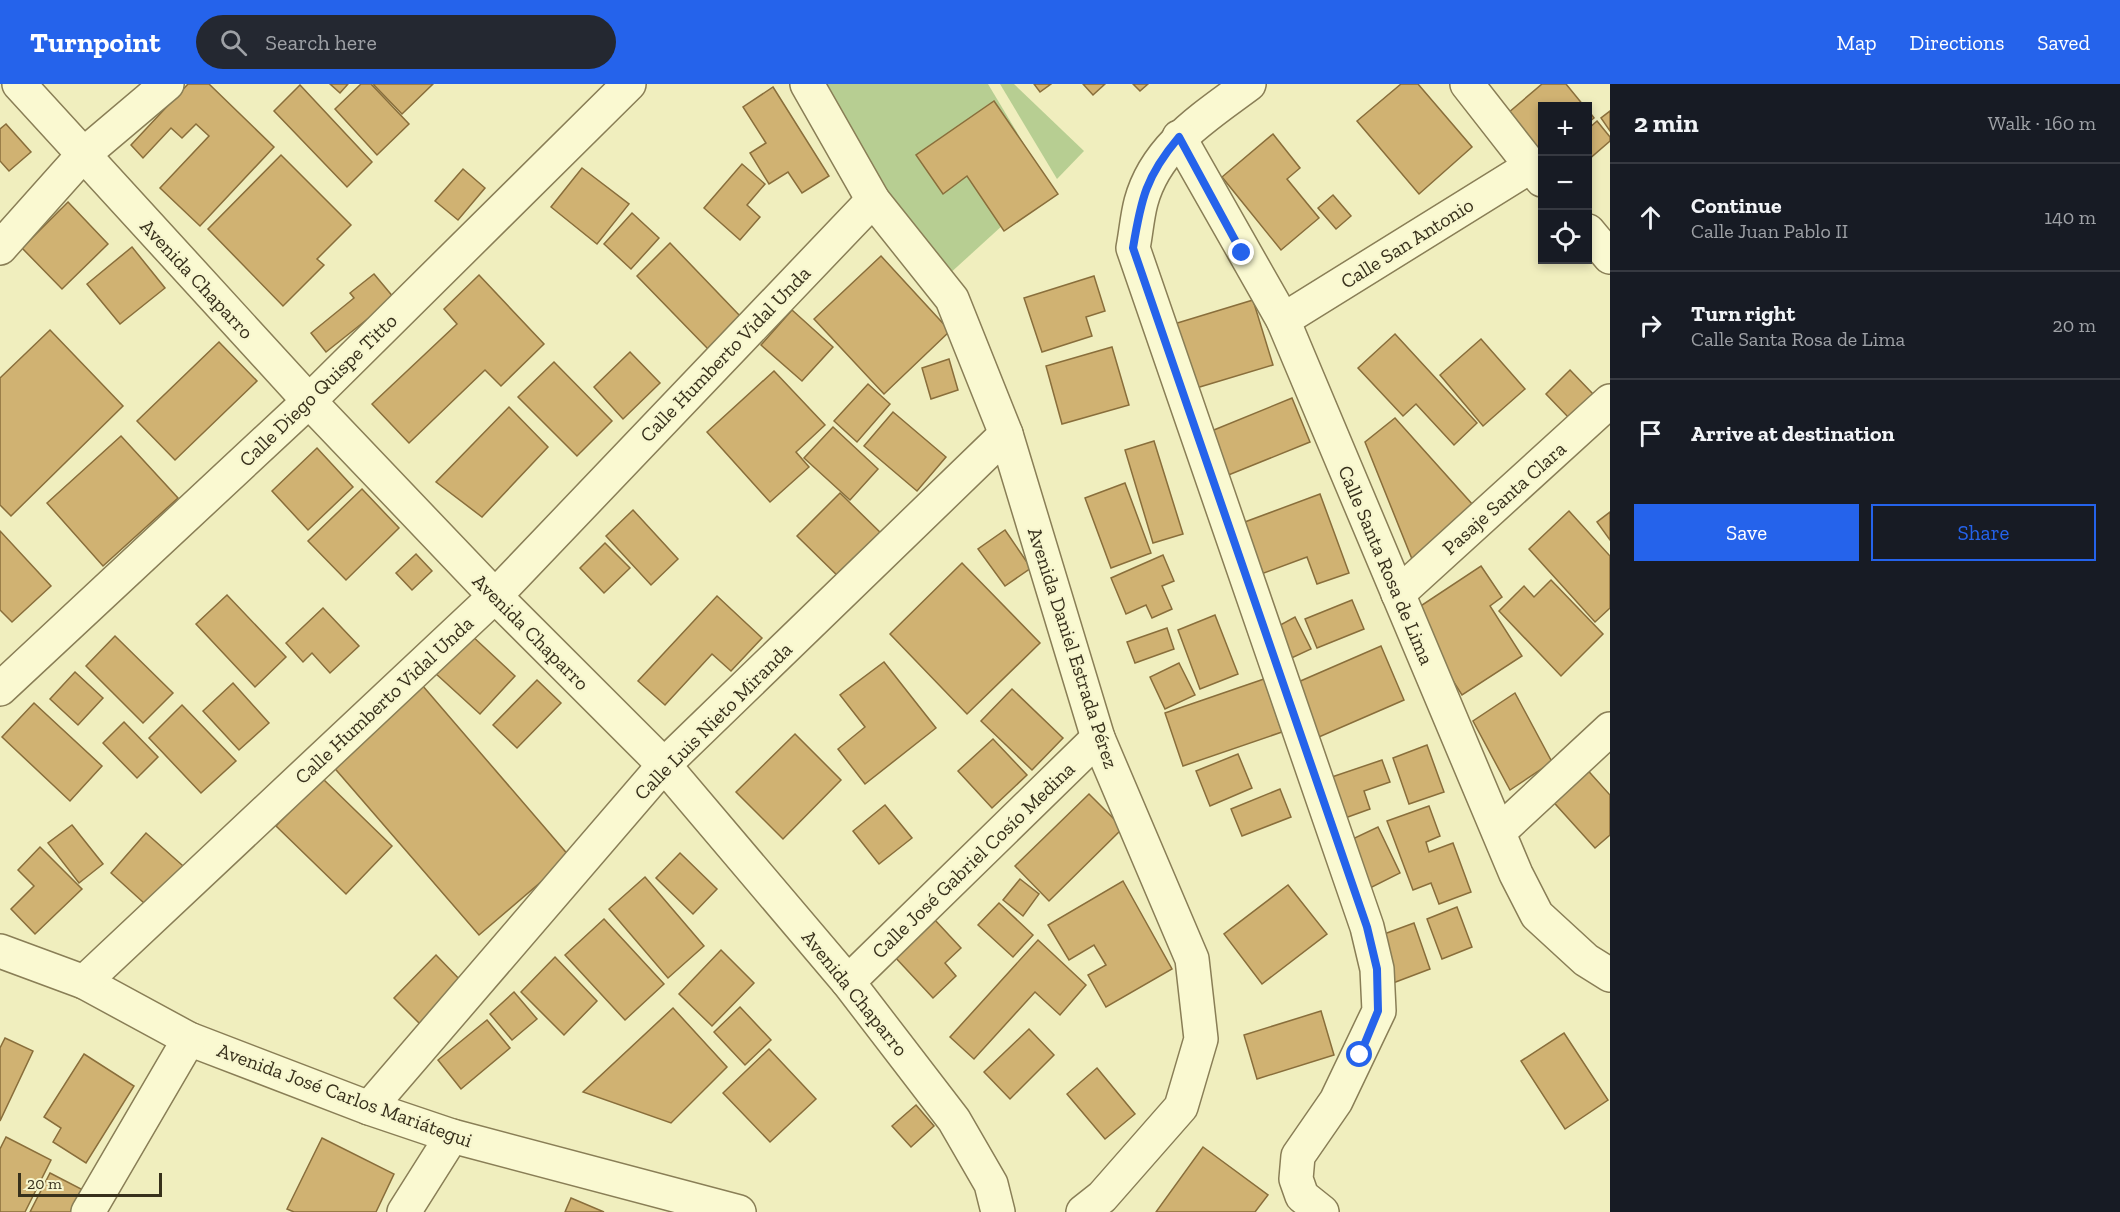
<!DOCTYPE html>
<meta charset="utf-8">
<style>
:root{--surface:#171b24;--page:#242831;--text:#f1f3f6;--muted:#9ea1a6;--line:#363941;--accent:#2563eb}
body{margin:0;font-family:"Zilla Slab",serif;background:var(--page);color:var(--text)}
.controls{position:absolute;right:18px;top:18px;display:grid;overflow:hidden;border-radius:0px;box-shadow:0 3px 9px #0003}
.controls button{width:54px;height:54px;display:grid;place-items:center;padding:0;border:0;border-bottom:2px solid var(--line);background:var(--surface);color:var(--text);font:30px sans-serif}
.scale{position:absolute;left:18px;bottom:15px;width:144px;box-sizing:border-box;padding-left:6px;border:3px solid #37301b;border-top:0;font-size:16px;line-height:21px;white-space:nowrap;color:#37301b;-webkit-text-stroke:4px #f7f6ce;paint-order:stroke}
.stop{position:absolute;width:18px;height:18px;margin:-14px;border:4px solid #2563eb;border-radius:50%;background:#fff}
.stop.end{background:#2563eb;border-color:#fff;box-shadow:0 2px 6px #0008}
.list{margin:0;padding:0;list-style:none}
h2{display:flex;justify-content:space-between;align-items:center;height:78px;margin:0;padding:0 24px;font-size:26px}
h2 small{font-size:20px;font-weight:400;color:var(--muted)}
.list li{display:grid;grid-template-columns:39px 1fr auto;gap:18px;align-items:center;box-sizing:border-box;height:108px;padding:0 24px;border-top:2px solid var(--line)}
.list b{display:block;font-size:22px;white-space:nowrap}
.list p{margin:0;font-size:20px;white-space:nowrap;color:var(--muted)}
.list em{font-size:20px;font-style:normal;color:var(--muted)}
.actions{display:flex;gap:12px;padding:18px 24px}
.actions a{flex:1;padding:14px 0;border:2px solid var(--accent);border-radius:0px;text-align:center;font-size:21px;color:var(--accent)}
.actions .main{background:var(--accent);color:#fff}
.icon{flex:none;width:33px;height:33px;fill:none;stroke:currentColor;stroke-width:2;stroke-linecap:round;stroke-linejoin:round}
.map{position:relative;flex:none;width:1610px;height:1128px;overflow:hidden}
header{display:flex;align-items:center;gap:36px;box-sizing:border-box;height:84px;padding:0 30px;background:var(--accent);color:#fff}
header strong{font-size:28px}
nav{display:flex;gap:33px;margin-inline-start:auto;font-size:21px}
.search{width:420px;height:54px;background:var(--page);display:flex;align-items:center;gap:15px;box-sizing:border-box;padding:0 21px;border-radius:33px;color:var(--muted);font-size:22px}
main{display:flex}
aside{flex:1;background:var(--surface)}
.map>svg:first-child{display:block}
.green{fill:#b7ce92}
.building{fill:#d0b272;stroke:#896e3b;stroke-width:1.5}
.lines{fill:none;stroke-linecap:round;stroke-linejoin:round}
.minor-casing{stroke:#897e56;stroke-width:36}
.minor{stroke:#faf9d1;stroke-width:33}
.route{stroke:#2563eb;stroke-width:8}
.labels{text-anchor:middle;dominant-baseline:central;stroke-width:4.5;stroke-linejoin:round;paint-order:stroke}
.street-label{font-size:20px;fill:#37301b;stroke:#f7f6ce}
</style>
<header>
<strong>Turnpoint</strong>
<div class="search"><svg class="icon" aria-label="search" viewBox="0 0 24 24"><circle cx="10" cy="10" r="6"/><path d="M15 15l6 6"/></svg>Search here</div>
<nav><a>Map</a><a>Directions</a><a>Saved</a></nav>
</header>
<main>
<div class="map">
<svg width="1610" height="1128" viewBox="0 0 1610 1128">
<rect width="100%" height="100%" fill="#f0eebe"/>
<!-- green -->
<g class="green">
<path d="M807,0H988L1048,100L947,192Z"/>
<path d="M1000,0H1014L1084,67L1057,95Z"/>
</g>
<!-- building -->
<g class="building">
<path d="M188,0H209L274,63L200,142L160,104L209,52L196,40L182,54L171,44L143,74L131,61Z"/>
<path d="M330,0H348L340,9Z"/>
<path d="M361,0H371L409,40L377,71L335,25Z"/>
<path d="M373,0H433L402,30Z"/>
<path d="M1034,0H1051L1040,8Z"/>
<path d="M1083,0H1105L1093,11Z"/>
<path d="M1133,0H1148L1140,7Z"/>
<path d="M1401,0H1418L1472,63L1419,110L1357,37Z"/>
<path d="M1542,0H1566L1584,22H1542V70L1508,29Z"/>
<path d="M300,1L372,78L347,103L274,27Z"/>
<path d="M773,3L829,92L802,109L788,88L769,100L750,69L766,59L743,23Z"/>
<path d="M994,17L1058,110L1004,147L967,92L943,110L916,71Z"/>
<path d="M1588,26L1594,34L1588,39Z"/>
<path d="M1610,27V47L1601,34Z"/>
<path d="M1597,37L1610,53V57L1588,76V45Z"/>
<path d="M6,40L31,68L9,87L0,77V45Z"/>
<path d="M1273,50L1300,84L1287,95L1319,134L1281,166L1222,93Z"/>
<path d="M281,71L351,141L317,175L324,181L283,222L208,145Z"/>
<path d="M742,80L765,100L747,121L760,133L740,156L704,124Z"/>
<path d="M582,84L629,120L597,160L551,123Z"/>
<path d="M463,85L485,104L458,136L435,117Z"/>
<path d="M1333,111L1351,132L1336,145L1318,124Z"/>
<path d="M68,118L108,160L62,205L22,164Z"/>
<path d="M632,129L659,154L631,185L604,160Z"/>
<path d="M670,159L741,233L708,265L637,192Z"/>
<path d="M132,163L165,204L120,240L87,200Z"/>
<path d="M881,172L950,247L884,310L814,235Z"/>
<path d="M374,190L394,214L326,268L311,249L354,214L350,209Z"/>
<path d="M479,191L544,260L501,302L485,286L409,359L372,320L457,240L444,225Z"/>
<path d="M1094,192L1105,227L1086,233L1092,252L1042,268L1024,214Z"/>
<path d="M1253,216L1273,281L1193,305L1174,240Z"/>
<path d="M792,226L833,263L802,297L761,261Z"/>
<path d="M50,246L123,322L11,432L0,421V294Z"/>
<path d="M1395,250L1477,339L1454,361L1416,320L1403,332L1358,284Z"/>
<path d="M1481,255L1525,305L1483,342L1440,291Z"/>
<path d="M219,258L257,297L175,376L137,337Z"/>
<path d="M1112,263L1129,321L1062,340L1046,282Z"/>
<path d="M630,268L660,299L623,335L594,303Z"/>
<path d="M949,275L958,306L931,315L922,284Z"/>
<path d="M554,278L612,337L577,372L518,313Z"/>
<path d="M1570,286L1593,310L1569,334L1546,310Z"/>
<path d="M774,287L825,341L796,368L809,383L770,418L707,348Z"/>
<path d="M868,300L890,320L857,358L834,337Z"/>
<path d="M1292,314L1310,358L1226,392L1209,348Z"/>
<path d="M509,323L548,363L482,433L436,398Z"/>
<path d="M893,328L946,373L917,407L864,362Z"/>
<path d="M1395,334L1473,421L1412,475L1365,358Z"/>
<path d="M833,343L878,385L850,416L804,374Z"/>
<path d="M121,352L178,414L103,482L47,419Z"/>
<path d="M1154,357L1183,450L1153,459L1125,366Z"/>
<path d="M317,364L353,403L308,446L272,407Z"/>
<path d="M1125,399L1151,469L1111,484L1085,414Z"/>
<path d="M362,405L399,444L346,496L308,457Z"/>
<path d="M840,409L889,457L846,500L797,452Z"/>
<path d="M1320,410L1349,489L1317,500L1307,473L1253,493L1234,442Z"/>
<path d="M633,426L678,475L651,501L606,452Z"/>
<path d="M1569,427L1610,472V524L1595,538L1529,465Z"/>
<path d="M1610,428V456L1597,438Z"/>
<path d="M1005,446L1031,484L1005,502L978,465Z"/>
<path d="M0,447L51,502L12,538L0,526Z"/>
<path d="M605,459L630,484L604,509L580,484Z"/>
<path d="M416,470L432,487L412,506L396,489Z"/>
<path d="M1163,471L1174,497L1162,502L1172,525L1152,534L1146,521L1126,530L1111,494Z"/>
<path d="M962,479L1040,559L967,630L890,550Z"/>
<path d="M1481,482L1502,513L1490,522L1522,572L1462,611L1410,529Z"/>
<path d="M1551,496L1603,550L1561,592L1499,527L1524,502L1534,513Z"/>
<path d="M227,511L286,573L255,603L196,540Z"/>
<path d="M717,512L762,554L731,587L712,570L665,621L638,597Z"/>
<path d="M1352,516L1364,545L1317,564L1305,535Z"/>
<path d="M323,524L359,562L330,589L312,569L303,578L286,559Z"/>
<path d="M1215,531L1238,590L1200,605L1178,546Z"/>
<path d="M1295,533L1311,565L1285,577L1271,546Z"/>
<path d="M1167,544L1174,565L1135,579L1127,558Z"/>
<path d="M470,550L515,592L480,630L434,588Z"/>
<path d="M115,552L173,609L143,639L86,582Z"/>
<path d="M1381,562L1404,616L1312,656L1289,602Z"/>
<path d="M884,578L936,644L865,700L838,665L865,643L840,611Z"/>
<path d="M1179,579L1195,611L1165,625L1150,593Z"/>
<path d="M75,588L103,614L78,641L50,615Z"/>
<path d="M1264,595L1282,648L1183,682L1165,629Z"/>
<path d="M537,596L561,619L517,664L493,641Z"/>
<path d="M233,599L269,639L239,666L203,627Z"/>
<path d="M422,601L570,773L479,851L331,680Z"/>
<path d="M1012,605L1063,654L1032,686L981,637Z"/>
<path d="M1515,609L1552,678L1510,706L1473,637Z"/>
<path d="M34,619L102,682L70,717L2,653Z"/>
<path d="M182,621L236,677L201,709L149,654Z"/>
<path d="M124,638L158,673L137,694L103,659Z"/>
<path d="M795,650L841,696L783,755L736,708Z"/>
<path d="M993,655L1027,691L992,724L958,687Z"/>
<path d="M1427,661L1444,708L1409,720L1393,674Z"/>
<path d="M1238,670L1252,704L1210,722L1196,687Z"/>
<path d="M1382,676L1390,698L1364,707L1370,725L1334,738L1320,697Z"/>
<path d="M1583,681L1610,711V751L1595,764L1548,712Z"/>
<path d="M322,694L392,762L346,810L276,742Z"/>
<path d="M1280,705L1291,733L1242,752L1231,725Z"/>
<path d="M1089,710L1123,744L1049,817L1015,782Z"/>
<path d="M885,721L912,754L879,780L853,747Z"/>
<path d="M1429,722L1440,752L1426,758L1429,768L1453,759L1471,808L1439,820L1431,799L1413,806L1387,737Z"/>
<path d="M72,741L103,780L79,799L48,759Z"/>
<path d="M1378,743L1400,789L1366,806L1344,759Z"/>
<path d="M146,749L191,789L155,829L111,789Z"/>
<path d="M40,763L82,805L35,850L11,825L34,802L18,786Z"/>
<path d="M680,769L717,805L693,830L656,794Z"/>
<path d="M645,793L704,862L668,894L609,825Z"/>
<path d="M1020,795L1039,810L1023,832L1003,816Z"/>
<path d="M1123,797L1172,885L1106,923L1088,891L1106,881L1094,861L1069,876L1048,841Z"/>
<path d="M1288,801L1327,850L1262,900L1224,850Z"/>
<path d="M999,819L1033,851L1013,873L978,841Z"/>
<path d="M1457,823L1472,863L1442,875L1427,835Z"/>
<path d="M604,835L664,900L625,936L565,871Z"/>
<path d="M934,835L961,864L945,879L956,892L933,914L894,872Z"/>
<path d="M1414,839L1430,885L1393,899L1376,853Z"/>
<path d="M1038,856L1086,901L1060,931L1035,908L974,975L950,953Z"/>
<path d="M721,866L754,899L712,942L679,910Z"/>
<path d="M436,871L464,900L422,942L394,914Z"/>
<path d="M555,873L597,917L564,951L521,908Z"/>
<path d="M514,908L537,935L512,956L490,930Z"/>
<path d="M740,923L771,956L745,981L714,948Z"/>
<path d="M673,924L727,983L671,1039L583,1008Z"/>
<path d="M1321,927L1334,971L1257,995L1244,951Z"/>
<path d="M487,936L510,964L461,1005L438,976Z"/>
<path d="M1029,945L1054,971L1010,1015L984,988Z"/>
<path d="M1564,949L1608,1016L1565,1045L1521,977Z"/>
<path d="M5,954L33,967L0,1037V964Z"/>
<path d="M769,965L816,1015L770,1058L723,1009Z"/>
<path d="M84,970L134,1002L86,1079L53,1058L61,1044L44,1033Z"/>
<path d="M1097,984L1135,1030L1105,1055L1067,1010Z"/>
<path d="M916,1021L934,1042L911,1063L892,1042Z"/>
<path d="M6,1053L51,1076L25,1128H0V1065Z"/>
<path d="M322,1054L394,1090L376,1128H294L287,1125Z"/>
<path d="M1203,1063L1268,1111L1255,1128H1156Z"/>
<path d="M50,1089L85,1107L74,1128H30Z"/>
<path d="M571,1114L604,1128H565Z"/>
</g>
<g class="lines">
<defs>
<g id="minor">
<path d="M19,0L309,317L495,512L664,681L848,898L954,1036L991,1100L998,1128"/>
<path d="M807,0L873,116L952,215L1006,350L1098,654L1192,875L1201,955L1181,1023L1102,1113L1083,1128"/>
<path d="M1249,0C1205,33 1156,62 1141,118C1137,133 1136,149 1133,164L1367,843L1377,885L1379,927L1336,1017L1298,1072L1296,1095L1302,1112L1322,1128"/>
<path d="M1467,0L1542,96"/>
<path d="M1179,53L1283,236L1516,790L1537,831L1586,876L1610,891"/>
<path d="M1588,147L1610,173"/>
<path d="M0,164L83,71L167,0"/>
<path d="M1283,236L1531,82"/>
<path d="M1398,510L1610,317"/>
<path d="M0,605L309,317L629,0"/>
<path d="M1499,748L1610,645"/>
<path d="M0,867L84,898L189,955L369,1024L452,1052L739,1128"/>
<path d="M84,898L495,512L873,116"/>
<path d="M848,898L1098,654"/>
<path d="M369,1024L664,681L1006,350"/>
<path d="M88,1128L189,955"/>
<path d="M404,1128L452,1052"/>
</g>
</defs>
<!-- minor casing -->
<use href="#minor" class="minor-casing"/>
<!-- minor -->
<use href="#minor" class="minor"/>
</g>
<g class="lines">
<!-- route -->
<path class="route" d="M1242,169L1179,53C1146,92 1141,115 1133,164L1367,843L1377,885L1378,927L1360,971"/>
</g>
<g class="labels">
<!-- street labels -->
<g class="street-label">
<text transform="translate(1407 159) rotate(-32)">Calle San Antonio</text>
<text transform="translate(197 195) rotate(47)">Avenida Chaparro</text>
<text transform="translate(725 270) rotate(-46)">Calle Humberto Vidal Unda</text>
<text transform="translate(318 306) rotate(-44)">Calle Diego Quispe Titto</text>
<text transform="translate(1504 414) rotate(-42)">Pasaje Santa Clara</text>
<text transform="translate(1386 481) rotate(67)">Calle Santa Rosa de Lima</text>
<text transform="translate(531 548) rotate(45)">Avenida Chaparro</text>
<text transform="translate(1073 564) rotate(72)">Avenida Daniel Estrada Pérez</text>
<text transform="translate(384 616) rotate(-43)">Calle Humberto Vidal Unda</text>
<text transform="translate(713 637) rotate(-45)">Calle Luis Nieto Miranda</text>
<text transform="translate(973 776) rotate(-44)">Calle José Gabriel Cosío Medina</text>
<text transform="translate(855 909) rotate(51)">Avenida Chaparro</text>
<text transform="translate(345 1011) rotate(20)">Avenida José Carlos Mariátegui</text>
</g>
</g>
</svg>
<div class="controls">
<button>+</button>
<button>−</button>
<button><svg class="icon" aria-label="locate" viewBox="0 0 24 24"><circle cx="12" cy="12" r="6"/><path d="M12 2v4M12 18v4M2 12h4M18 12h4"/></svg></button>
</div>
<div class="scale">20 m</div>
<div class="stop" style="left:1360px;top:971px"></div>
<div class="stop end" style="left:1242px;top:169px"></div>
</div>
<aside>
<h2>2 min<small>Walk · 160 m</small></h2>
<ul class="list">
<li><svg class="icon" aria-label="ahead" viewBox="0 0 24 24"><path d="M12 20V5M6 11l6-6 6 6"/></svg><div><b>Continue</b><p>Calle Juan Pablo II</p></div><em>140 m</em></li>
<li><svg class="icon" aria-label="right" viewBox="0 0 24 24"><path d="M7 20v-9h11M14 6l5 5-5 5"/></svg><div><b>Turn right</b><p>Calle Santa Rosa de Lima</p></div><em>20 m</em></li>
<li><svg class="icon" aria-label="arrive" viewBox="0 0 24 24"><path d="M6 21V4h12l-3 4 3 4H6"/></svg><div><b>Arrive at destination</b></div></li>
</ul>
<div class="actions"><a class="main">Save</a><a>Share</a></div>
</aside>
</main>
